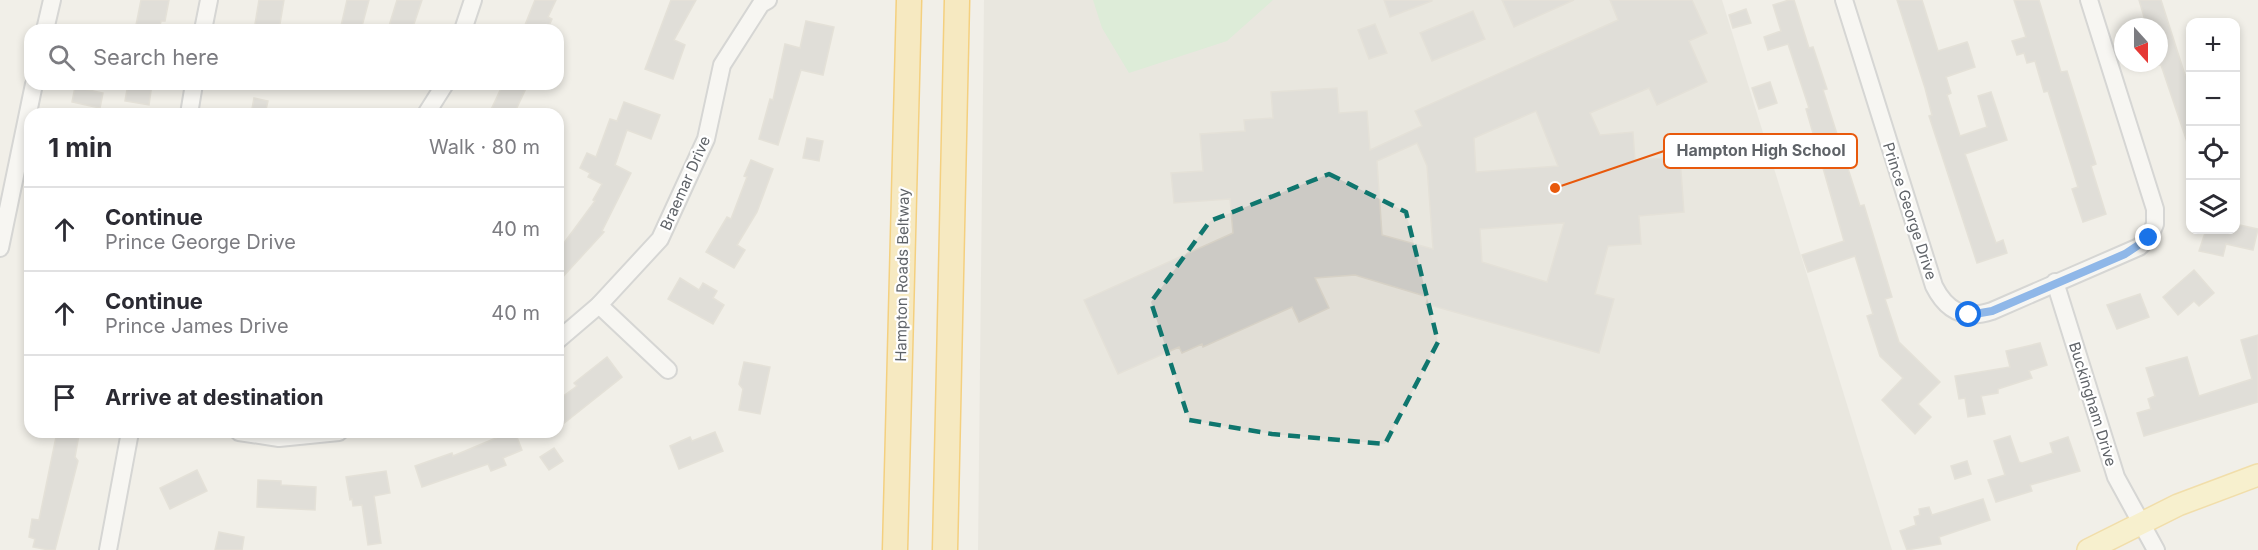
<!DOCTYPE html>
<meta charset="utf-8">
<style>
:root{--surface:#fff;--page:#f7f7f7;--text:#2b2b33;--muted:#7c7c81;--line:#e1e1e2}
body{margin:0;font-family:Inter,sans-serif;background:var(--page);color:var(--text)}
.controls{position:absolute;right:18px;top:18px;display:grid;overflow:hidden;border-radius:12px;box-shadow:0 3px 9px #0003}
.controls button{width:54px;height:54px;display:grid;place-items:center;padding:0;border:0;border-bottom:2px solid var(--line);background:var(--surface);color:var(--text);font:30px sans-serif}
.compass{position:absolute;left:2114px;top:18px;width:54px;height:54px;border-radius:50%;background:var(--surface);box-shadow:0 3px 9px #0003;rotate:159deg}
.stop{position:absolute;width:18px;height:18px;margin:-14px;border:4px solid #1a73e8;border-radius:50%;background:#fff}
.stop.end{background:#1a73e8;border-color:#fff;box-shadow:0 2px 6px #0008}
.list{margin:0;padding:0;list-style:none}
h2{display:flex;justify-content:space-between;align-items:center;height:78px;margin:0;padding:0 24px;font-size:26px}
h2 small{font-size:20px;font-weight:400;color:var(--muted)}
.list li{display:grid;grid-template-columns:39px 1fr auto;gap:18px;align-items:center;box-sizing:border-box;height:84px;padding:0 24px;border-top:2px solid var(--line)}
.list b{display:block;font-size:22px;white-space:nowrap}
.list p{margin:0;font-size:20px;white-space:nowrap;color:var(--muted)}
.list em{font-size:20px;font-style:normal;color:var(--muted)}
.icon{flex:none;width:33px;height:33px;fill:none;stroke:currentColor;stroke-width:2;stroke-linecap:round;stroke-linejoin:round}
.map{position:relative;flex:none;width:2258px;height:550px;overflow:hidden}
.search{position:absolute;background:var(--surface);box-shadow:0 3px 9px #0003;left:24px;top:24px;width:540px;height:66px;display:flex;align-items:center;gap:15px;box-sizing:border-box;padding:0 21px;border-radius:18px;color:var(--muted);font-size:22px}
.panel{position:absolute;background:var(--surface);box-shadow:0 3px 9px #0003;left:24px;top:108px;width:540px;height:330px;border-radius:18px}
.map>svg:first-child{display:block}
.education{fill:#e1ded6}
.garden{fill:#c5e8c5}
.building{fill:#cccac5;stroke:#d6d1c6;stroke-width:1.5;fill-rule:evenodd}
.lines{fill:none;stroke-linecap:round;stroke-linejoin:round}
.minor-casing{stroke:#b5b8bc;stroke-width:20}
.major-casing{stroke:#f2c960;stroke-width:24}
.highway-casing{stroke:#f9ab00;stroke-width:27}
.minor{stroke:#fff;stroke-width:16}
.major{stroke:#fff2af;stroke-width:21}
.highway{stroke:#fde293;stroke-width:24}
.route{stroke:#1a73e8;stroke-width:8}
.marked{fill:none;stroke:#0f766e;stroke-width:4.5;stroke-dasharray:12 8;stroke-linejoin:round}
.labels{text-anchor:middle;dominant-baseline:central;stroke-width:4.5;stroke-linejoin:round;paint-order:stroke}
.street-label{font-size:15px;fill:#5f6368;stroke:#fff}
.leader{fill:none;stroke:#e8590c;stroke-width:2}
.callout-dot{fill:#e8590c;stroke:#fff;stroke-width:2}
.callout{fill:#fff;stroke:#e8590c;stroke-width:2}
.callout-label{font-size:16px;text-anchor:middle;font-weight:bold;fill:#5f6368}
</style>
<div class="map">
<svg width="2258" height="550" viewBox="0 0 2258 550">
<rect width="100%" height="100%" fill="#f1efe8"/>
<!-- education -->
<path class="education" d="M984,0H1722L1892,550H978Z"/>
<!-- garden -->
<path class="garden" d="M1093,0H1273L1227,41L1129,73L1102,28Z"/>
<!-- building -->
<g class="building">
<path d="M141,0H169L165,21H161L159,30H135Z"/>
<path d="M259,0H284L279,30H254Z"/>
<path d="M347,0H369L361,30L341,26Z"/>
<path d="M397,0H422L412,30L389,26Z"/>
<path d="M535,0H556L548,17L552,19L547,30H523Z"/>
<path d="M671,0H696L674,40L685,45L673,79L645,69Z"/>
<path d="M1384,0H1432V1L1390,17Z"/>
<path d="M1502,0H1574L1514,27Z"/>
<path d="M1610,0H1692L1707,33L1689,41L1707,82L1657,105L1649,88L1590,113L1600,135L1633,132L1635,160L1680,157L1684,212L1639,216L1641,244L1608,246L1595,294L1614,299L1599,353L1426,304L1428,297L1355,275L1315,278L1329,308L1299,322L1292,307L1203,347L1202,344L1182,353L1179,347L1118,374L1084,300L1233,233L1230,199L1174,203L1171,173L1203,171L1200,134L1245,131L1244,120L1273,118L1271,92L1337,88L1339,113L1367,111L1370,150L1422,126L1415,111L1618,20ZM1536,111L1558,166L1476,172L1474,138ZM1417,143L1427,166L1433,249L1382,235L1377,161ZM1564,223L1547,282L1482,262L1480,229Z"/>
<path d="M1789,0H1794L1809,48L1813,47L1827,89L1823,90L1843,153L1860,206L1864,205L1892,297L1885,299L1899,342L1940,382L1918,404L1931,417L1915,434L1882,400L1903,378L1880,356L1867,316L1873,314L1855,256L1808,272L1802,255L1844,241L1806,109L1809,108L1788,44L1768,50L1764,37L1781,31L1773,5Z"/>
<path d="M1897,0H1922L1938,51L1967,42L1968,44L1975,67L1946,77L1951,93L1947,95L1960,136L1987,127L1978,96L1991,92L2007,140L1965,154L1996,243L2003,240L2007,253L1977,263L1929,116L1932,115L1925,88Z"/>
<path d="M2014,0H2039L2061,72L2067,71L2084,125L2096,164L2091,166L2106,214L2083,222L2072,189L2078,187L2048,91L2044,92L2035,61L2027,63L2024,53L2017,55L2012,41L2026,37Z"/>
<path d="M2139,0H2161L2185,75L2190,73V145H2188L2161,65H2159V27H2147Z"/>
<path d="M1746,9L1751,23L1733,28L1729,15Z"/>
<path d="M1473,11L1485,39L1432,61L1420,33Z"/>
<path d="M806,21L834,27L823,75L801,70L778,145L759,139L770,99L773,100L785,44L800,48Z"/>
<path d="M1375,24L1387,53L1369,59L1358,30Z"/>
<path d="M1770,82L1777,103L1759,109L1752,88Z"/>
<path d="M128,84H152L149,105L125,101Z"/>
<path d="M503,84H528L514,114H489Z"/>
<path d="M75,87L103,93L100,108L72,102Z"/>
<path d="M254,98L268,101L265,114H251Z"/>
<path d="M624,102L660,115L651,139L627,130L615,165L631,173L602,231L604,232L558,282V251L595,201L593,200L602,184L588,177L590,173L580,168L587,153L596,157L610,119L617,121Z"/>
<path d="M807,138L823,141L819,161L803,158Z"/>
<path d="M751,160L773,169L757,212L737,245L745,250L734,268L706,252L727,217L731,219L747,177L744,176Z"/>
<path d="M2235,224L2258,229L2253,250L2226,244L2223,256L2199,251L2206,230H2235Z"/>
<path d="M2194,270L2214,293L2199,306L2194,301L2178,315L2163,297Z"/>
<path d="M680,278L699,290L703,283L717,291L713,298L724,305L713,324L668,299Z"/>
<path d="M2140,294L2149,317L2117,329L2107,305Z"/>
<path d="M2258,335V402L2144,436L2137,413L2151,409L2148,399L2155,396L2146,368L2187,357L2199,396L2252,379L2241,340Z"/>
<path d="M2040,343L2047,365L2029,371L2032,378L1998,389V393L1981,396L1985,414L1968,417L1965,398L1959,399L1955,376L2010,367L2006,351Z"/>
<path d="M607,357L622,377L558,428V400L577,386L574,383Z"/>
<path d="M744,362L770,367L760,414L739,410L743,389L739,384Z"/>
<path d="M57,432L79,435L75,457L78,461L55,550H49L33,547L35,539L29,537L32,519L39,520Z"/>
<path d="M502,432H515L522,450L503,458L506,465L491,471L488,464L422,487L415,466L452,453L453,456L496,438L495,435Z"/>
<path d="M715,432L723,451L679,469L670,446L690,437L692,441Z"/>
<path d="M2010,436L2019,462L2022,463L2053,453L2050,443L2068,437L2080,471L2030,485L2032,491L1996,502L1988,480L2005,475L1994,441Z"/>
<path d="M554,448L563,461L549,470L540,457Z"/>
<path d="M1967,461L1971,474L1955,479L1951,466Z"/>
<path d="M197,470L207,491L170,509L160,488Z"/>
<path d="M386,471L390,493L374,496L381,543L368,545L362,505L353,506L352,499L350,500L346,477Z"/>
<path d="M258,480L281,481V485L316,487L315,510L257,507Z"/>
<path d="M1983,499L1990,520L1939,537L1941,544L1907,550L1900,531L1916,525L1914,517L1920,515L1919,509L1929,507L1932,515Z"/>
<path d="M219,532L244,537L242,550H215Z"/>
</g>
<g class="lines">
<defs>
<g id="minor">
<path d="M1844,0L1934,286C1947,312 1965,320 1992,311L2139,247L2149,238L2155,224V209L2089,0"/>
<path d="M45,30L52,0"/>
<path d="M203,30L209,0"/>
<path d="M463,30L473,0"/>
<path d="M189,114L194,84"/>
<path d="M426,114L445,84"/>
<path d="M0,248L34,84"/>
<path d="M2055,282L2116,477L2156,550"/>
<path d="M599,305L668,370"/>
<path d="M558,340L599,305L660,239L706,139L722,65L761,4L768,0"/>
<path d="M239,432L279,438L339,432"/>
<path d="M108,550L130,432"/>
</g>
<path id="major" d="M2088,550L2178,505L2258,475"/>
<g id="highway">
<path d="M895,550L909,0"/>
<path d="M945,550L957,0"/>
</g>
</defs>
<!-- minor casing -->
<use href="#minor" class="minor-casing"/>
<!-- major casing -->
<use href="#major" class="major-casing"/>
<!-- highway casing -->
<use href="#highway" class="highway-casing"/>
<!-- minor -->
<use href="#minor" class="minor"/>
<!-- major -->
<use href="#major" class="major"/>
<!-- highway -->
<use href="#highway" class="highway"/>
</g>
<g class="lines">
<!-- route -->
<path class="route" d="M1969,315L1992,311L2125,254L2149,238"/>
</g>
<!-- marked area -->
<path d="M0 0H2258V550H0ZM1329,174L1406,212L1438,342L1385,444L1272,434L1189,420L1151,302L1210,221Z" fill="#f1efe8" fill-opacity=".55" fill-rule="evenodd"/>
<path class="marked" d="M1329,174L1406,212L1438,342L1385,444L1272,434L1189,420L1151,302L1210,221Z"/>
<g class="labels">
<!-- street labels -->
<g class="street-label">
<text transform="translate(685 183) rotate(-66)">Braemar Drive</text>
<text transform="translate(1910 211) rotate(72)">Prince George Drive</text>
<text transform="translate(902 275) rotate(-89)">Hampton Roads Beltway</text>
<text transform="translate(2093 404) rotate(73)">Buckingham Drive</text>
</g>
</g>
<!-- callouts -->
<path class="leader" d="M1555 188L1664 151"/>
<circle class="callout-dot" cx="1555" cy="188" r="6"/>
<rect class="callout" x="1664" y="134" width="193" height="34" rx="6"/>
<g class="callout-label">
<text x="1761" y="156">Hampton High School</text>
</g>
</svg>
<div class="controls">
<button>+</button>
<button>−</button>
<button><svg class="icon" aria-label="locate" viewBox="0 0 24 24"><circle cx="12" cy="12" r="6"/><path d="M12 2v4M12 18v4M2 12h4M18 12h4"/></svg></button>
<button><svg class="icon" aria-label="layers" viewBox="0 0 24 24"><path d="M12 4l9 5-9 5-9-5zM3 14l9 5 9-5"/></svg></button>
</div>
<svg class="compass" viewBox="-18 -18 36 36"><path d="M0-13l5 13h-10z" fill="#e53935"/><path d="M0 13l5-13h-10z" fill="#7c7c81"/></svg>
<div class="stop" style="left:1969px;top:315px"></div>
<div class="stop end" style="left:2149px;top:238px"></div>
<div class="search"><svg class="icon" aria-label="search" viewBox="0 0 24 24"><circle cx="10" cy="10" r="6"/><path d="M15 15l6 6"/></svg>Search here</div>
<section class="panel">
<h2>1 min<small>Walk · 80 m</small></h2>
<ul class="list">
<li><svg class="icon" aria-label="ahead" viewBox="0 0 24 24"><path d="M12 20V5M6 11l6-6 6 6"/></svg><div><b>Continue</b><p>Prince George Drive</p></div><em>40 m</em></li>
<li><svg class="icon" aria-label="ahead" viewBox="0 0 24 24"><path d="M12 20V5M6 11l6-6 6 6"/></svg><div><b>Continue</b><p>Prince James Drive</p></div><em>40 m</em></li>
<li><svg class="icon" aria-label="arrive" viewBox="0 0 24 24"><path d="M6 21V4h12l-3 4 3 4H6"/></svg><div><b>Arrive at destination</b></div></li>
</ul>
</section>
</div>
